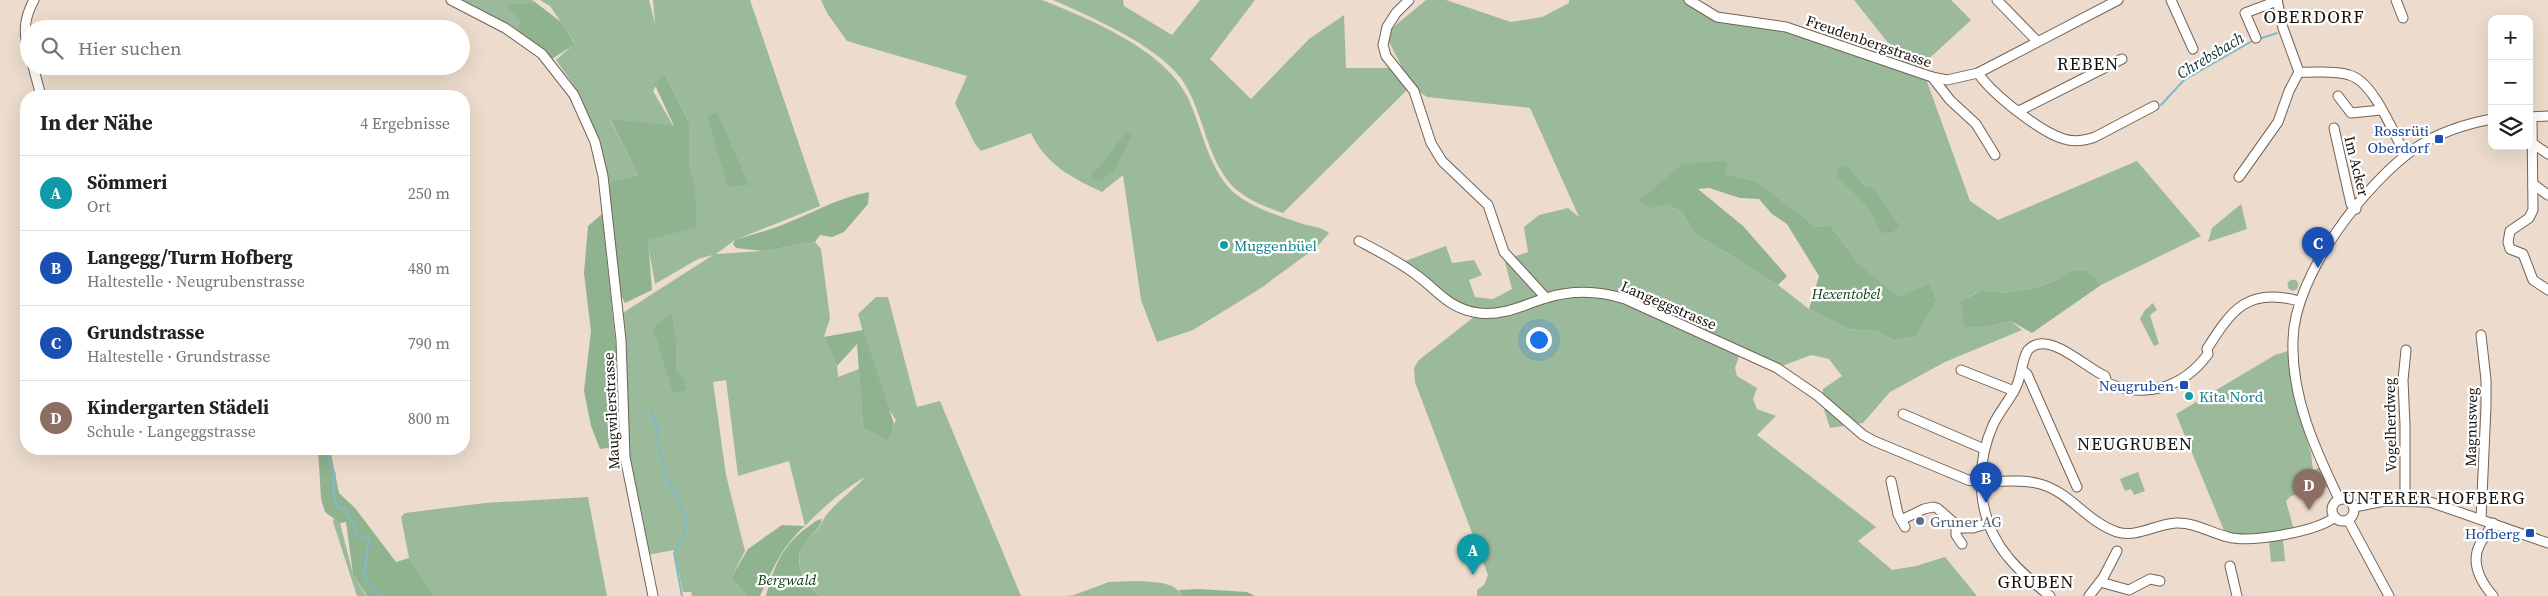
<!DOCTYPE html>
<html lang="de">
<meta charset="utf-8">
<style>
:root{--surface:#fff;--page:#f6f6f6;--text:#222;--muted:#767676;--line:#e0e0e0;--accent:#111827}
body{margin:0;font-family:"Source Serif 4",serif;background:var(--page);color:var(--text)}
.controls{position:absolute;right:15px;top:15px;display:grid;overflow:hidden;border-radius:10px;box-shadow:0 5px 20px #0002}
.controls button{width:45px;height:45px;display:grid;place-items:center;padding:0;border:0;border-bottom:1px solid var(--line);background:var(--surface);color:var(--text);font:25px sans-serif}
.you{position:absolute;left:1538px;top:339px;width:18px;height:18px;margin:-12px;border:4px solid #fff;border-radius:50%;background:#1a73e8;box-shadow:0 0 0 8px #1a73e833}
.badge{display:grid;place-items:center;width:32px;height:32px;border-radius:50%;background:var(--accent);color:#fff;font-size:16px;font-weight:700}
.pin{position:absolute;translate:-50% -41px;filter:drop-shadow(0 1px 2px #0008)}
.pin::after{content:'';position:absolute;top:26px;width:18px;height:15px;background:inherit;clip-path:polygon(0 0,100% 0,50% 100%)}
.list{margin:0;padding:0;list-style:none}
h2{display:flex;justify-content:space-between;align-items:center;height:65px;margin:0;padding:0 20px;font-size:21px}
h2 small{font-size:16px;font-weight:400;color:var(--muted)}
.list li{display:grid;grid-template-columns:32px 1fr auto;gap:15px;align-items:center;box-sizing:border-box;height:75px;padding:0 20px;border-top:1px solid var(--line)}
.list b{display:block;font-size:19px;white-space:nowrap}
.list p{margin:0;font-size:16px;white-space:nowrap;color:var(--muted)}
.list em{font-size:16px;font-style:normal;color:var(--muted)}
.icon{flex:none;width:28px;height:28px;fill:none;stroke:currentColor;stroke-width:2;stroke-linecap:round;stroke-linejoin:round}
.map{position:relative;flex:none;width:2548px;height:596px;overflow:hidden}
.search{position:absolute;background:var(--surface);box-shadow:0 5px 20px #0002;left:20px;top:20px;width:450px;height:55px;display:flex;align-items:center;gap:12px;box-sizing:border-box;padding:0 18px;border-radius:28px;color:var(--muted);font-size:19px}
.panel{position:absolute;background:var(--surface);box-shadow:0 5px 20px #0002;left:20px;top:90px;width:450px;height:365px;border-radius:20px}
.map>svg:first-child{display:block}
.green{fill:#9bb99b;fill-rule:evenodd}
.forest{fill:#8fb28f}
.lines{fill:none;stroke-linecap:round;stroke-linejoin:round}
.stream{stroke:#7fbbc4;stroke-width:2}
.minor-casing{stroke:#726356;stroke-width:11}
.minor{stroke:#fff;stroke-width:9}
.transit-dot{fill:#1a4fb4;stroke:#fff;stroke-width:2}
.culture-dot{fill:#0f9aa8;stroke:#fff;stroke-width:2}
.service-dot{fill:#5c6f8a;stroke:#fff;stroke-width:2}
.labels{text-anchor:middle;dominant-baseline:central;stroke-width:4.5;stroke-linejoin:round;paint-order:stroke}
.street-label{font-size:15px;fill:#17120d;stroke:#fff}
.transit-label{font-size:15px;fill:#164399;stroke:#fff;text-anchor:end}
.culture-label{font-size:15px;fill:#0d838f;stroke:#fff;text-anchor:start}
.park-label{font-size:15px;font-style:italic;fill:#0b4112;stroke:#fff}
.service-label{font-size:15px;fill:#4e5e75;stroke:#fff;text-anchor:start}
.water-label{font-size:16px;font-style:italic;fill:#102f33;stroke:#fff}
.quarter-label{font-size:18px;letter-spacing:1px;fill:#17120d;stroke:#fff}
</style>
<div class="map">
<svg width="2548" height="596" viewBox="0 0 2548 596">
<rect width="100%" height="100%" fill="#eddccd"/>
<!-- green -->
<g class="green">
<path d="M461,0H532L535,2L507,5L521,22L515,29Z"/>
<path d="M540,0H649L655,24L653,0H750L820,206L735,240L716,254L763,251L815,242L821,249L830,318L824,337L837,366L838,377L859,369L863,427L892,429L896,420L881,398L858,314L876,297H888L917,407L940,401L1021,596H821C803,583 791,560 806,539C810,535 814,533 818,529C822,524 823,518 828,513C839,500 853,490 865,477C843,490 822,508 805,526L789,461L738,476L726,380L713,382L726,475L745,551L731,578L747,596H692L691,592H683L674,550L647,555L630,469L621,314L713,255L698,259L655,284L647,240L695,186L689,161V122L664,73L653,91L674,127L610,120L638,175L609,182L577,90L556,60L575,43L550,6Z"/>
<path d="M821,0H1042C1090,19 1165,50 1188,98C1202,128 1208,167 1232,191C1249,206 1275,215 1297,222C1306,226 1322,226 1329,233L1318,246L1261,288L1193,330L1157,342L1141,300L1123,175L1102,192C1072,178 1045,164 1031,133L981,151L975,144L955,103L967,76L847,41L827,13Z"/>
<path d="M1053,0H1123L1124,6L1172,35L1200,0H1255L1210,59L1251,99L1309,39L1344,15L1346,68H1396L1410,83L1385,34L1426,0H1446L1511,22L1542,17L1569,3V0H1688L1708,13L1768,23L1909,69L1854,0H1951L1971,20L1921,66L1911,69L1925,76L1970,201L1998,220L2137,161L2201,236L2101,285L2083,271H2068L2057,280L2034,288L2002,293H1976L1962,301L1989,326L2011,321L2022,330L1945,362L1890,392L1863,423L1830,428L1823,406V389L1842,376L1829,359L1811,355L1777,368L1741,350L1735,368L1737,376L1757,388L1753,399L1757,409L1776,416L1757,435L1876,527L1854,544L1858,541L1892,570L1916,566L1945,557L1977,596H1477V590L1484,585L1488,575L1415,382L1414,368L1419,360L1479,313L1458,307L1400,263L1446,246L1452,263L1474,260L1482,275L1469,280L1475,297L1493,299L1512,289L1505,262L1510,258L1528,252L1524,227L1539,215L1568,208L1579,217L1530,108L1427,97L1411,86L1283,213C1269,208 1254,203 1242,194C1205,168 1206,111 1180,77C1154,44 1091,17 1053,0ZM1727,161L1724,174L1758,182L1816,227L1830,225L1858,263L1898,298L1930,284L1937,300L1916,336L1895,341L1876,331L1849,329L1809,309L1778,285L1695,233L1682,212L1666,204Z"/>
<path d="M2241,204L2247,229L2208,242L2212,228Z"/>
<circle cx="2293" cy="285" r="5.5"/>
<path d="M2153,303L2157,310L2150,315L2159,344L2154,346L2140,319L2145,310Z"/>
<path d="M2288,351L2294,399L2311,453L2313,471L2320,467L2328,487L2291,496L2286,501L2294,530L2254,537L2225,533L2176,414L2275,355Z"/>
<path d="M2138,472L2145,491L2134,495L2131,489L2125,491L2120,479Z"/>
<path d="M588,497L607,596H435L409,558L401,517L405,513L485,503Z"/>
<path d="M334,518L340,523L353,574L366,596H357L333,522Z"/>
<path d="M2283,540L2285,561L2271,562L2269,541Z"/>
<path d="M1137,581C1153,582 1174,581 1183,596H1065L1074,595L1109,582Z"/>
</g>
<!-- forest -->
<g class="forest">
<path d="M535,2L561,22L575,44L552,59L515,29L521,22L506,5Z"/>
<path d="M664,73L689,122V161L695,186L696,227L648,240L652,290L625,303L619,292L609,182L638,175L610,119L674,126L655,85Z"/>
<path d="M717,113L749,185L728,186L707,116Z"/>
<path d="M1125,133L1132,135L1113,172L1100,181L1093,180L1091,175L1107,158Z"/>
<path d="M1727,161L1725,174L1758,182L1816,227L1830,225L1858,263L1898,297L1930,284L1937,300L1916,336L1895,341L1876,331L1849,329L1809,309L1819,276L1787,224L1772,214L1759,199L1740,198L1709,188L1698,189L1743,226L1787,276L1778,285L1695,233L1682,212L1666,204L1653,208L1638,202L1683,164Z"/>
<path d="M1846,165L1864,186L1872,188L1899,225L1893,232L1883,233C1877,228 1876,219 1871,212C1861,199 1849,188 1837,177L1838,169Z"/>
<path d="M869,192L868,204L844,232L832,237L820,235L815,242L763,251L736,248L733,244L735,240C749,235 763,232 777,227C807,216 836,198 869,192Z"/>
<path d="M602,214L616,347L617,447L600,449L591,426L584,391L591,331L584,273L588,226Z"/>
<path d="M2068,271H2086L2101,285L2032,333L2011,321L1989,326L1965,327L1961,301L1981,291L2002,293L2034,288L2057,280Z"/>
<path d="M672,314L676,343V371L683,378L686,390L673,393L653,328Z"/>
<path d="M863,330L894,424L888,440L863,427L857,344L837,366L824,337Z"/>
<path d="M318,449H330L339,493L355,508L396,562L409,558L435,596H367L353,574L346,522L340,523L325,512L321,499Z"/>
<path d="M822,519C820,529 814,531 808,538C790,557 802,583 821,596H766C773,569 782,546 805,529C811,525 815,520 822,519Z"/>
<path d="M782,525L805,526C782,546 773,569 760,596H747L731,578L748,549Z"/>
<path d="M1199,589L1247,592L1255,596H1183L1179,590Z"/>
</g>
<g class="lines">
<!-- stream -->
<g class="stream">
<path d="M2282,0L2287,27"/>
<path d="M2259,39L2277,33"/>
<path d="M2161,105L2184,80L2254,40"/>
<path d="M651,410L657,428L658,443L666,475L686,518L685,532L674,553L682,596"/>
<path d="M328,449L329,462L335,474L333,490L337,507L345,509L359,536L369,539L364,576L380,596"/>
</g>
<defs>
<g id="minor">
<path d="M451,0L505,28L542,54L574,95L595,142L603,176L621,340L625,457L653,596"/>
<path d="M1409,0L1396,13L1387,27L1383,45L1386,56L1414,91L1431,143L1442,161L1488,205L1504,252L1546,298"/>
<path d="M1689,0L1717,17L1786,27L1932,77L1947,80L1978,73L2118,0"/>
<path d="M1997,0L2037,41"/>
<path d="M2171,0L2193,49"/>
<path d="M2277,0L2283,28L2299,72C2315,73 2334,70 2349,75C2374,81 2393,134 2406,155"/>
<path d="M2396,0L2403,18"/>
<path d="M2256,38L2245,13L2277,1"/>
<path d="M29,52C23,33 24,18 34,0"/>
<path d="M33,66L41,96"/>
<path d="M1978,73C1991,93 2040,132 2064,139C2074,142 2084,141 2095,137L2154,106"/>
<path d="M1932,77L1950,100L1976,124L1995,155"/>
<path d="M2338,96L2351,113L2381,110"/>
<path d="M2019,111L2122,59"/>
<path d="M2529,117L2548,116"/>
<path d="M2532,117L2533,210L2529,218L2510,231L2508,242L2510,249L2523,254L2533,280L2548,290"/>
<path d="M2334,128L2351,204L2356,209"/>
<path d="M2532,143L2548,154"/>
<path d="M2239,177L2278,122L2289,91L2299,72"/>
<path d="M2533,184L2548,195"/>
<path d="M1359,241C1378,251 1398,261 1415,274C1438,290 1448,309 1479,313C1504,316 1523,305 1546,298C1572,290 1600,291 1625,299L1777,368L1818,396L1863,435L1874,441L1968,480C1992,485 2016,477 2040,484C2070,492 2087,522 2117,532C2137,538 2156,524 2176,523C2194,522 2211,533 2228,537C2250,543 2316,532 2335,517"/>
<path d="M2481,335L2486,380V406L2481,519"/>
<path d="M1961,370L2014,391"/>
<path d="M2022,370L2027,374L2077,487"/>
<path d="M1903,414L1984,449"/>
<path d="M1891,481L1898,514L1905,527"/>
<circle cx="2343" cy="510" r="11"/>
<path d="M2339,499C2315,449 2291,397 2293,340C2294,275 2366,182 2417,147C2440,132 2465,124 2492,119"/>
<path d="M2405,500V425L2403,380L2406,350"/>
<path d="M2354,507L2385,501L2430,502L2548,543"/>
<path d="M1901,520L1924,509L1933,507L1937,508L1960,528H1973L1989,523"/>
<path d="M2348,520L2389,596"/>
<path d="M2493,523C2489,531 2484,537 2480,544C2470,563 2481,582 2493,596"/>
<path d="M1956,527V535L1962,544"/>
<path d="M2230,566L2237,596"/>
<path d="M2100,582L2129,590L2150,579L2160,581"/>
<path d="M2050,596C2035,584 2020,572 2008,557C1977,520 1974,468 1993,425C1999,412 2009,401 2015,389C2022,377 2021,361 2028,350C2048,329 2084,367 2105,376L2107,383C2146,399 2183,388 2208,354L2207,349C2232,309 2248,287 2299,301"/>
<path d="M2089,596L2103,578L2117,551"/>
</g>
</defs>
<!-- minor casing -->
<use href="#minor" class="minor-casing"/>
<!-- minor -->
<use href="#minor" class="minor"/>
</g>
<!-- markers -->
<g class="transit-dot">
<rect x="2434" y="134" width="10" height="10" rx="2.5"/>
<rect x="2179" y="380" width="10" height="10" rx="2.5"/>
<rect x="2525" y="528" width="10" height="10" rx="2.5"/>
</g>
<g class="culture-dot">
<circle cx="1224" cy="245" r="5"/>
<circle cx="2189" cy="396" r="5"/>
</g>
<circle class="service-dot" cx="1920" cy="521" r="5"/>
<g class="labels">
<!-- street labels -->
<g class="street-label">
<text transform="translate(1869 41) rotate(19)">Freudenbergstrasse</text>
<text transform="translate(2357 166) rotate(76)">Im Acker</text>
<text transform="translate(1669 305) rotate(23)">Langeggstrasse</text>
<text transform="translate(611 411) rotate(-93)">Maugwilerstrasse</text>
<text transform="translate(2390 425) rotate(-91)">Vogelherdweg</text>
<text transform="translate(2471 427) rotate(-89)">Magnusweg</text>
</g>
<!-- transit labels -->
<g class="transit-label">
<text x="2429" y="130">Rossrüti<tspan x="2429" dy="17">Oberdorf</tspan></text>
<text x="2174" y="385">Neugruben</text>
<text x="2520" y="533">Hofberg</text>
</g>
<!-- culture labels -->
<g class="culture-label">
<text x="1234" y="245">Muggenbüel</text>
<text x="2199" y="396">Kita Nord</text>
</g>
<!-- park labels -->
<g class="park-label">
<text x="1846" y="293">Hexentobel</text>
<text x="787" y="579">Bergwald</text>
</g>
<!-- service labels -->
<g class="service-label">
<text x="1930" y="521">Gruner AG</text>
</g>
<!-- water labels -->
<g class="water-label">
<text transform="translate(2210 55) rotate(-31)">Chrebsbach</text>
</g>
<!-- quarter labels -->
<g class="quarter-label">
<text x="2314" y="16">OBERDORF</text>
<text x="2088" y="63">REBEN</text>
<text x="2135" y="443">NEUGRUBEN</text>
<text x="2434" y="497">UNTERER HOFBERG</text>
<text x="2036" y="581">GRUBEN</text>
</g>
</g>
</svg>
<div class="controls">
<button>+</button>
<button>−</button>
<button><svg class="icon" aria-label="layers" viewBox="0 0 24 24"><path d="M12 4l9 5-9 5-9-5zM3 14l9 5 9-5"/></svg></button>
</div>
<div class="you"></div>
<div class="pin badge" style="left:1473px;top:575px;background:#0f9aa8">A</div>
<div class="pin badge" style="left:1986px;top:503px;background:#1a4fb4">B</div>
<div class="pin badge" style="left:2318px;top:268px;background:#1a4fb4">C</div>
<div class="pin badge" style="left:2309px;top:510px;background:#8d6e63">D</div>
<div class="search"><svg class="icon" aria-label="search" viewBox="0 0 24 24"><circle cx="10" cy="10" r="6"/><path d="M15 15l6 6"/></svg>Hier suchen</div>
<section class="panel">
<h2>In der Nähe<small>4 Ergebnisse</small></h2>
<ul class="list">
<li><span class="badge" style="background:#0f9aa8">A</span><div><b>Sömmeri</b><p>Ort</p></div><em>250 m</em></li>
<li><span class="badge" style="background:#1a4fb4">B</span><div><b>Langegg/Turm Hofberg</b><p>Haltestelle · Neugrubenstrasse</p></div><em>480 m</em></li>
<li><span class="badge" style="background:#1a4fb4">C</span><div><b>Grundstrasse</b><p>Haltestelle · Grundstrasse</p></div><em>790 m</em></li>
<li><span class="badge" style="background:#8d6e63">D</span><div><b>Kindergarten Städeli</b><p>Schule · Langeggstrasse</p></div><em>800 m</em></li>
</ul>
</section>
</div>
